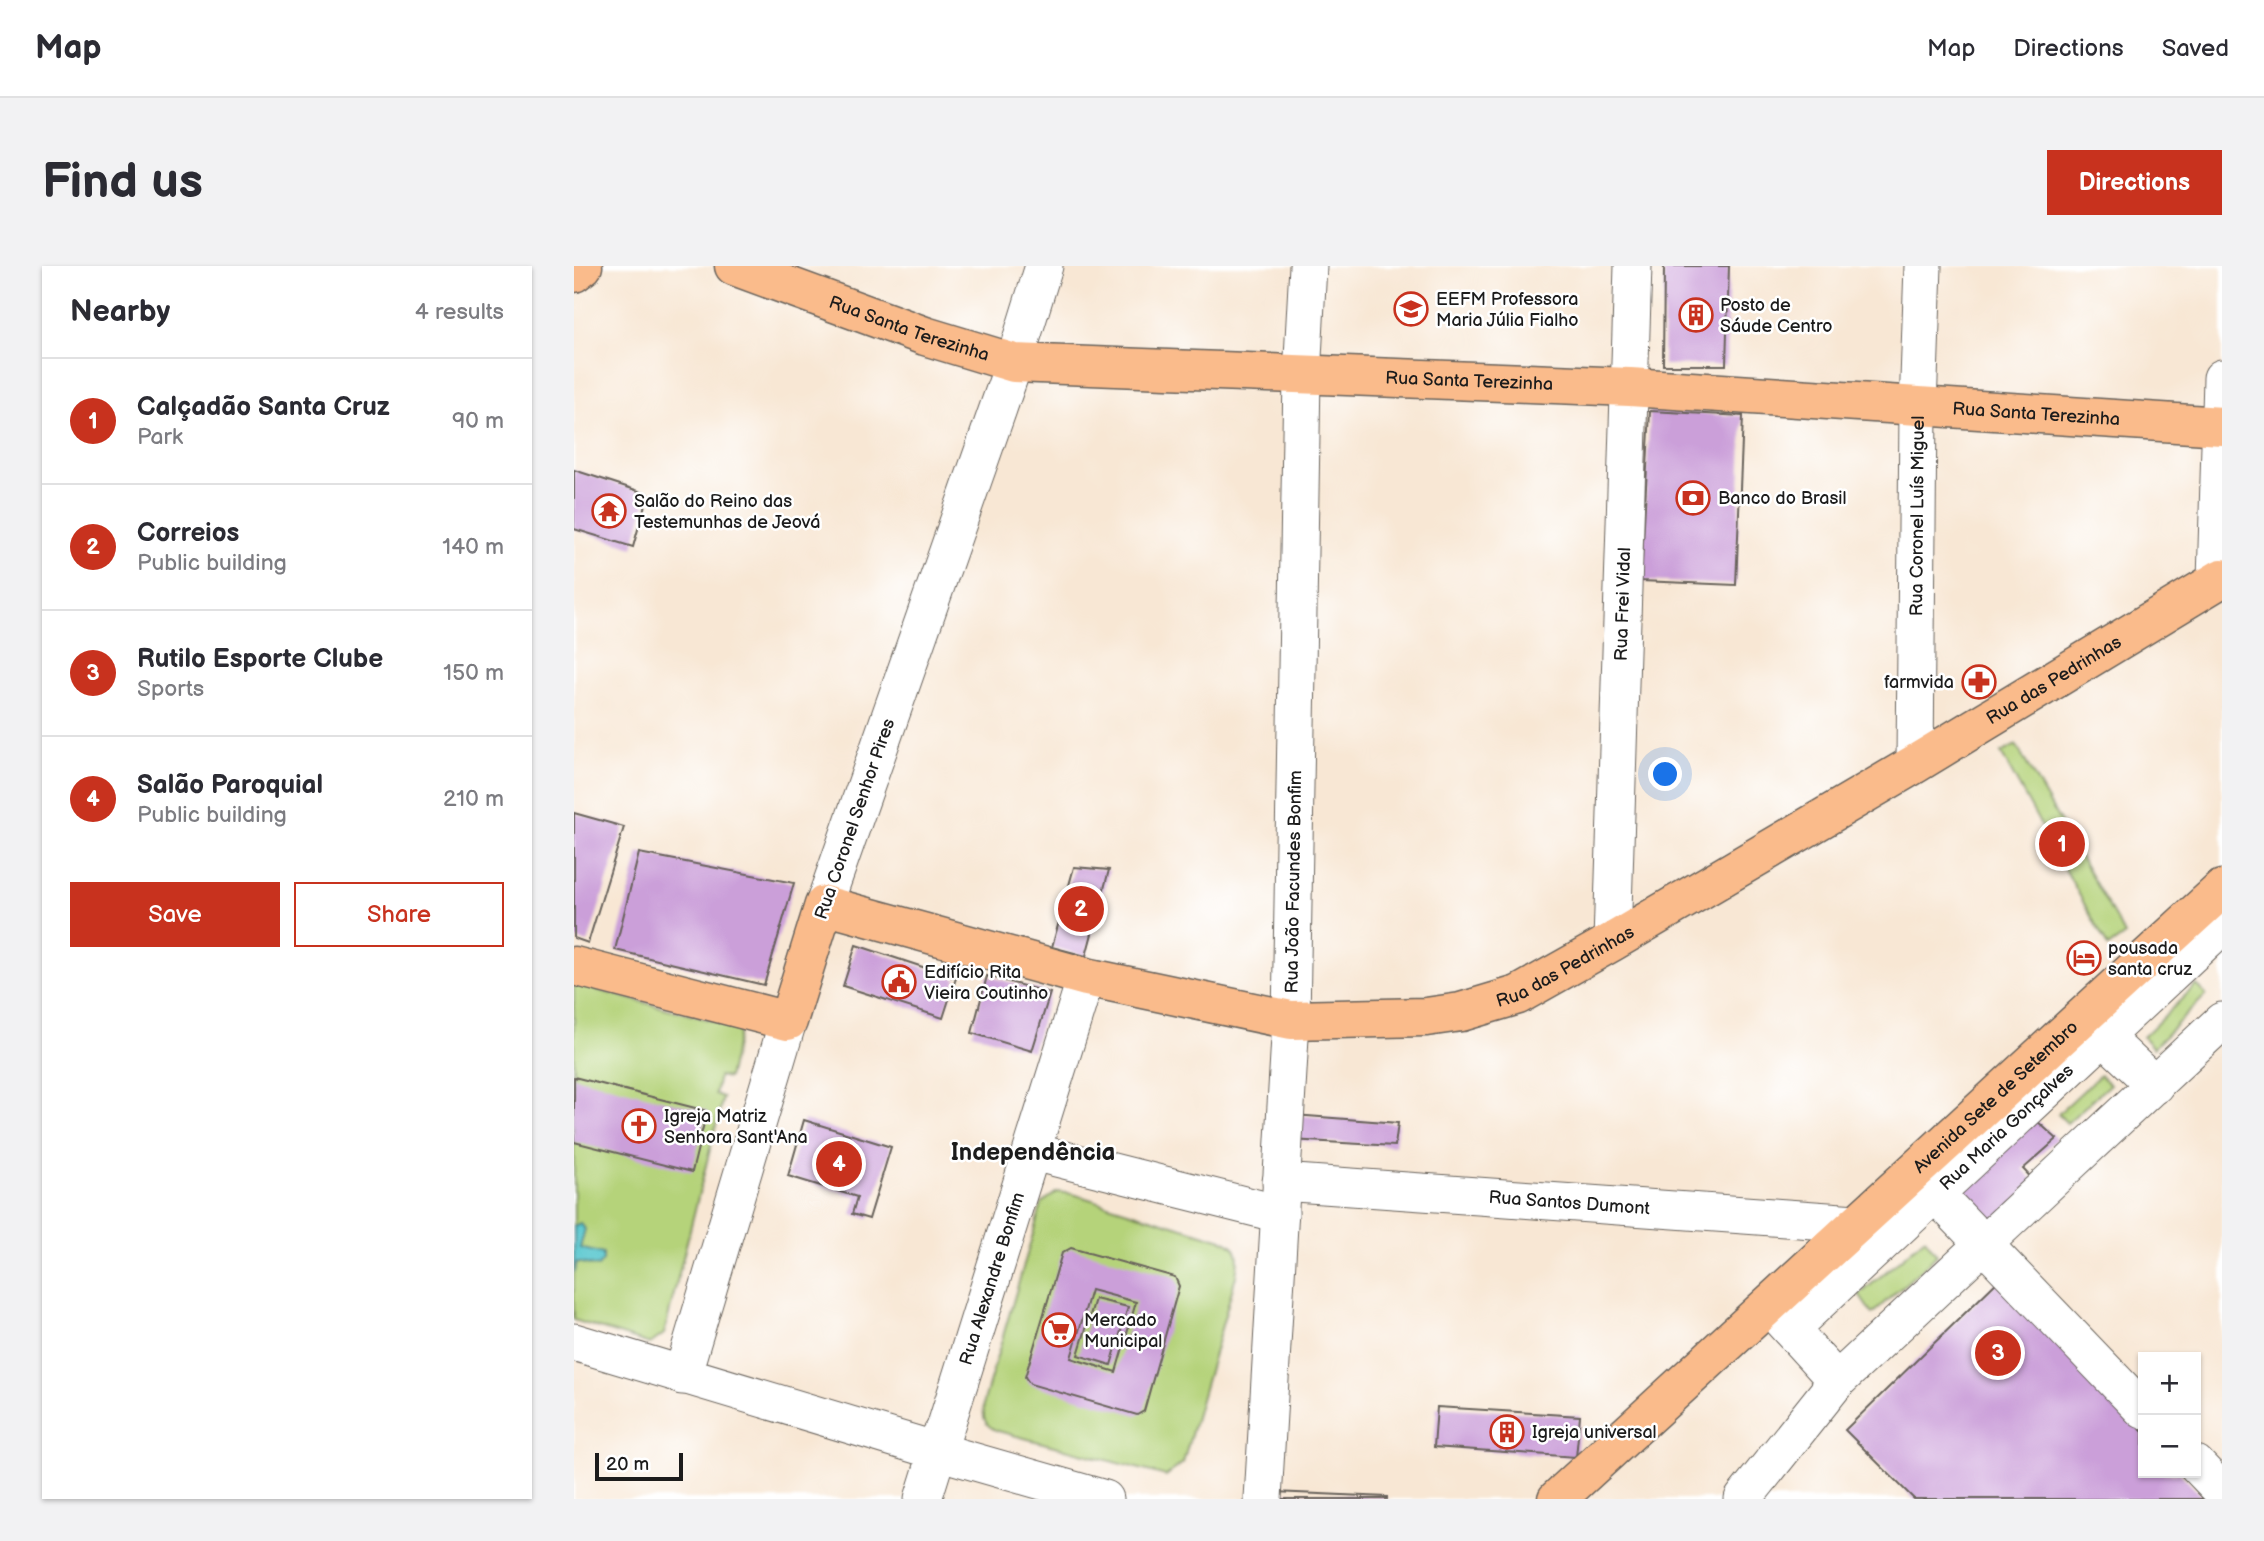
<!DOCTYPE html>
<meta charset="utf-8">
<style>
:root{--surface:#fff;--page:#f2f2f3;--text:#2b2b33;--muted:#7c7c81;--line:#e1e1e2;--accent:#c8321e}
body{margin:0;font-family:"Balsamiq Sans",sans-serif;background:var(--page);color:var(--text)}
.controls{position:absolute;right:21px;bottom:21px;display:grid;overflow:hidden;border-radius:0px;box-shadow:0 2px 5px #0004}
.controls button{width:63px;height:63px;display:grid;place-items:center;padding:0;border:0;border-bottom:2px solid var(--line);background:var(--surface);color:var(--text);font:35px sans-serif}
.scale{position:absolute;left:21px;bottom:18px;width:88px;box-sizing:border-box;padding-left:7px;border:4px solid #1c1c1c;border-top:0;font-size:19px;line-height:24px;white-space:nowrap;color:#1c1c1c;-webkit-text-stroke:5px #fff;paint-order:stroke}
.you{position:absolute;left:1092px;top:509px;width:24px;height:24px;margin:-18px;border:5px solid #fff;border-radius:50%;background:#1a73e8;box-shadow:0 0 0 10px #1a73e833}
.badge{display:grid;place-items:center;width:46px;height:46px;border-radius:50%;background:var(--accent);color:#fff;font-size:23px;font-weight:700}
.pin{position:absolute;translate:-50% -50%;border:4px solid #fff;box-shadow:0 2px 7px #0006}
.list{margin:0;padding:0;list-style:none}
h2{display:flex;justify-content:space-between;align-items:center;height:91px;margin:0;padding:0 28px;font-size:30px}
h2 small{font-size:23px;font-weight:400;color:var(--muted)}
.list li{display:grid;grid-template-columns:46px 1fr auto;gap:21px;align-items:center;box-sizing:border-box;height:126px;padding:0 28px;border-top:2px solid var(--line)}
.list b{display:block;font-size:26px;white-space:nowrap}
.list p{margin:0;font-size:23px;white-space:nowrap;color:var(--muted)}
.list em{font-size:23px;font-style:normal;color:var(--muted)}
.actions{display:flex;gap:14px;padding:21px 28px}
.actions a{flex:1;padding:16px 0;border:2px solid var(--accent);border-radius:0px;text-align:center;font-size:24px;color:var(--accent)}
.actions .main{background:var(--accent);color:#fff}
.map{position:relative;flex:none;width:1648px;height:1233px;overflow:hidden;border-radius:0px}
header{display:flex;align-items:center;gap:42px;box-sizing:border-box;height:98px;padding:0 35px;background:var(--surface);border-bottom:2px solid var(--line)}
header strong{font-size:33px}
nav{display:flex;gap:38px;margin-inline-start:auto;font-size:24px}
.intro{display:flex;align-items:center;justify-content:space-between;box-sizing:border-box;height:168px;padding:0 42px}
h1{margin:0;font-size:49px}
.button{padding:18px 32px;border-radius:0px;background:var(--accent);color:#fff;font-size:24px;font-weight:700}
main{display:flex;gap:42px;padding:0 42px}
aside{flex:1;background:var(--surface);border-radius:0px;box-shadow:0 2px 5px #0004}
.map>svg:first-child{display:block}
.green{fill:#b5d37a;stroke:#68784b;stroke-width:2}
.water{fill:#59c7cf;stroke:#3a7276;stroke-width:2}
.building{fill:#cb9fd9;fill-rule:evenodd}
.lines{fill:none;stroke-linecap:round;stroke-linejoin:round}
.minor-casing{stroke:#69635c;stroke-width:39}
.major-casing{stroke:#69635c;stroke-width:41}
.minor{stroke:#fff;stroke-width:37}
.major{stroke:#fabb8b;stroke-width:38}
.labels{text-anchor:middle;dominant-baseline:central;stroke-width:5;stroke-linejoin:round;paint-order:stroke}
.poi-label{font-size:18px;fill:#1c1c1c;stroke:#fff;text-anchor:start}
.street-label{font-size:18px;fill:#1c1c1c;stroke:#fff}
.district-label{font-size:24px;font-weight:bold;fill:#1c1c1c;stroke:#fff}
</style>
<header>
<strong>Map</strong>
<nav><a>Map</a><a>Directions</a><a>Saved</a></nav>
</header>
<div class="intro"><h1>Find us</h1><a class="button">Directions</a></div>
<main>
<aside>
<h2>Nearby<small>4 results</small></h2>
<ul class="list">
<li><span class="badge">1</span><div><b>Calçadão Santa Cruz</b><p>Park</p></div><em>90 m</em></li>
<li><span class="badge">2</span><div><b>Correios</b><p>Public building</p></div><em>140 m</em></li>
<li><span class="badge">3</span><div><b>Rutilo Esporte Clube</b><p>Sports</p></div><em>150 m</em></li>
<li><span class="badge">4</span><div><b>Salão Paroquial</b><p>Public building</p></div><em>210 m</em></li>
</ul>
<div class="actions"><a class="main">Save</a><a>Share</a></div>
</aside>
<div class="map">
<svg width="1648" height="1233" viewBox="0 0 1648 1233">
<rect width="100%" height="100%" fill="#fff"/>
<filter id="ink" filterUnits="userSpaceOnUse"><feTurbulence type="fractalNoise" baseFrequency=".0143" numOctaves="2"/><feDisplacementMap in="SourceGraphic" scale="14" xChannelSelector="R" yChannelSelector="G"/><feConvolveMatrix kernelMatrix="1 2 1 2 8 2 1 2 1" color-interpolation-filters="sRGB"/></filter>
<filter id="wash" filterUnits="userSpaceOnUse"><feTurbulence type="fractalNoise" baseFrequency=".00686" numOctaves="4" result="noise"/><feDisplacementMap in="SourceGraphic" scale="28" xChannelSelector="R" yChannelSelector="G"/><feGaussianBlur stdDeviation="1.57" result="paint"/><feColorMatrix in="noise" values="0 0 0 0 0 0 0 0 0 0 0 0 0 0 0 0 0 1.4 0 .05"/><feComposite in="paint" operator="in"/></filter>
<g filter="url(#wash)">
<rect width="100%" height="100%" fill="#f8e7d4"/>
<!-- green -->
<g class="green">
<path d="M1442,479L1551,669L1534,681L1427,487Z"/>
<path d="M0,718L166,762L154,812L145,810L141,828L149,831L90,1068L76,1078L0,1054Z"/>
<path d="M1622,719L1632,729L1579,782L1569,771Z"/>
<path d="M1526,809L1536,818L1493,857L1484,848Z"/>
<path d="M483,926L499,928L651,975C668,982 664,995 662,1010L609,1197L592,1210L424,1165C408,1159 409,1150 410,1135L468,937Z"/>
<path d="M1351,972L1363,989L1298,1048L1285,1029Z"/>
</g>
<!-- water -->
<path class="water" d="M6,957L11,963L6,982L29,988V995L24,1001L3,996L0,1007V960Z"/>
<g id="blocks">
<!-- building -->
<g class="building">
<path d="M1090,0H1155L1152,99H1089Z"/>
<path d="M1076,145L1169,150L1162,319L1067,315Z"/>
<path d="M0,204L74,228L59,281L0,263Z"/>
<path d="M0,547L50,561L14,677L0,672Z"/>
<path d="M65,587L220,617L190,719L41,684Z"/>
<path d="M500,601L535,604L512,690L478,681Z"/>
<path d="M282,679L382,712L369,752L269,720Z"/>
<path d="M413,710L476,727L458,785L398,767Z"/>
<path d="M0,811L133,845L118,906L0,876Z"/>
<path d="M1453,846L1483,873L1449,903L1467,922L1420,967L1378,921Z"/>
<path d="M720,849L824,857L821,880L717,874Z"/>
<path d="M230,854L317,881L295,953L278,948L283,931L214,910Z"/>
<path d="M497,982L601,1011L605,1020L570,1145L563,1149L456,1118L451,1111L488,987ZM517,1024L562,1036L542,1106L497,1092Z"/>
<path d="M1428,1011L1569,1166V1207H1606L1630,1233H1340L1271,1164Z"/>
<path d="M521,1033L554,1041L537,1099L504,1089Z"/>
<path d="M863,1141L1006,1150L1002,1191L860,1181Z"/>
<path d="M700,1226L813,1231V1233H700Z"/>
</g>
</g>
</g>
<g filter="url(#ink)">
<use href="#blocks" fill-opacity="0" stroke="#69635c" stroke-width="2"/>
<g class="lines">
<defs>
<g id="minor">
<path d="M1642,315L1648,112"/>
<path id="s1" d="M1341,498L1344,142L1349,0"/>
<path d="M250,639L440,97L470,0"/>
<path id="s2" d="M1038,676L1059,0"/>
<path d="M1530,771L1581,819"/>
<path d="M459,886L706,948"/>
<path d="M1345,911L1569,1144"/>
<path id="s3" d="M707,916L1282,957"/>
<path d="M1200,1046L1263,1115"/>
<path id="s4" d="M1216,1063L1648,660"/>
<path d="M0,1076L363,1185L367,1169"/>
<path d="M108,1110L214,755"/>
<path d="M363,1185L531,1233"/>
<path d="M1622,1198L1648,1225"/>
<path id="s5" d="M349,1233L512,711"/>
<path id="s6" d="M689,1233L717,754L728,110L734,0"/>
<path d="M1169,1233L1263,1115L1648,755"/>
</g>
<g id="major">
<path id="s7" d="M160,0L351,70L440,97L1056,121L1648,160"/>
<path d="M0,7L9,0"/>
<path id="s8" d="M0,700L214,755L250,639L512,711L717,754L852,751L887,746L944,729L1038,676L1341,498L1648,312"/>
<path id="s9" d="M983,1233L1648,623"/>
</g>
</defs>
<!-- minor casing -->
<use href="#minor" class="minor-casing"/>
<!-- major casing -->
<use href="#major" class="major-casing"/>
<!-- minor -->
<use href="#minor" class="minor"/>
<!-- major -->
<use href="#major" class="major"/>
</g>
</g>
<!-- icons -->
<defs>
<symbol id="school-ring" viewBox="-11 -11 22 22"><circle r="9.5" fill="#fff" stroke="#c8321e" stroke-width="1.5"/><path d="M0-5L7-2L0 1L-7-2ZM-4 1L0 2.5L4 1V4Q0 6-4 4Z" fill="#c8321e"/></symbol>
<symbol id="building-ring" viewBox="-11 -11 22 22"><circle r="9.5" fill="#fff" stroke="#c8321e" stroke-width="1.5"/><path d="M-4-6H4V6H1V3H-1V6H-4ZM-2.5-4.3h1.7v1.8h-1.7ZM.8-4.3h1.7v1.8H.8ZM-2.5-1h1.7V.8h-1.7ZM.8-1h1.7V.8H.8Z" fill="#c8321e"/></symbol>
<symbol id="bank-ring" viewBox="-11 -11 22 22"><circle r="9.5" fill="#fff" stroke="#c8321e" stroke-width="1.5"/><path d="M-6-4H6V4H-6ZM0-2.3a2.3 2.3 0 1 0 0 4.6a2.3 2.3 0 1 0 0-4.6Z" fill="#c8321e"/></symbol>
<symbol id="temple-ring" viewBox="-11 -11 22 22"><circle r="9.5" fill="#fff" stroke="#c8321e" stroke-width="1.5"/><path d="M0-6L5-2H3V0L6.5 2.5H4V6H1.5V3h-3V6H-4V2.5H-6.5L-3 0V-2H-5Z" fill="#c8321e"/></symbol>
<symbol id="pharmacy-ring" viewBox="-11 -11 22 22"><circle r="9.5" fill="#fff" stroke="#c8321e" stroke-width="1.5"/><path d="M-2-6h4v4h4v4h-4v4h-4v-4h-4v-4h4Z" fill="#c8321e"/></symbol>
<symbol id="hotel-ring" viewBox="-11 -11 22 22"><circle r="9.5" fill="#fff" stroke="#c8321e" stroke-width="1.5"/><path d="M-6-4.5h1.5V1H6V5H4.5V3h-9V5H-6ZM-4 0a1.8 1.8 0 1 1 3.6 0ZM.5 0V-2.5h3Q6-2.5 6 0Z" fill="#c8321e"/></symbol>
<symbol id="civic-ring" viewBox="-11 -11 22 22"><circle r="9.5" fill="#fff" stroke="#c8321e" stroke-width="1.5"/><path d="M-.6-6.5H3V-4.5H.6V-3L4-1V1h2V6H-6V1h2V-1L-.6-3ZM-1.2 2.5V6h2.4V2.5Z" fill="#c8321e"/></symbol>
<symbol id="church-ring" viewBox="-11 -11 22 22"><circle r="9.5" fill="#fff" stroke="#c8321e" stroke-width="1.5"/><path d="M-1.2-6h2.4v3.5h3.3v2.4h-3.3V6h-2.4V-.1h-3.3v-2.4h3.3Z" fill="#c8321e"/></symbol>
<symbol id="supermarket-ring" viewBox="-11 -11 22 22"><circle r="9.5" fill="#fff" stroke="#c8321e" stroke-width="1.5"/><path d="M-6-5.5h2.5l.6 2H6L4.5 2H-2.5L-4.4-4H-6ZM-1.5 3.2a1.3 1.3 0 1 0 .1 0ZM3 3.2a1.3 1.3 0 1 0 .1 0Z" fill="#c8321e"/></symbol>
</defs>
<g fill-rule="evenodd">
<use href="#school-ring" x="818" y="24" width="38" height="38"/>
<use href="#building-ring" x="1103" y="30" width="38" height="38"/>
<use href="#bank-ring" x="1100" y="213" width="38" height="38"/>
<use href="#temple-ring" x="16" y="226" width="38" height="38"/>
<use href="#pharmacy-ring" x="1386" y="397" width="38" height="38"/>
<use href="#hotel-ring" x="1491" y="673" width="38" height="38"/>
<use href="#civic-ring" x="306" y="697" width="38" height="38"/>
<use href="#church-ring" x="46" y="841" width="38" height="38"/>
<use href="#supermarket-ring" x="466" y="1045" width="38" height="38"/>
<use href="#building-ring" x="914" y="1147" width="38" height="38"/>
</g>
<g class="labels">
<!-- poi labels -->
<g class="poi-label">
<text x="862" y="33">EEFM Professora<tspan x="862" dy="21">Maria Júlia Fialho</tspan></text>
<text x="1146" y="39">Posto de<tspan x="1146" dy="21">Sáude Centro</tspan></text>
<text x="1144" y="232">Banco do Brasil</text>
<text x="60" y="235">Salão do Reino das<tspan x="60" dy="21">Testemunhas de Jeová</tspan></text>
<text x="1380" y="416" text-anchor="end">farmvida</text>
<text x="1534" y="682">pousada<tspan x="1534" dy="21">santa cruz</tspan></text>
<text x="350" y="706">Edifício Rita<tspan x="350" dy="21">Vieira Coutinho</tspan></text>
<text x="90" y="850">Igreja Matriz<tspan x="90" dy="21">Senhora Sant'Ana</tspan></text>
<text x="510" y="1054">Mercado<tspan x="510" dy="21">Municipal</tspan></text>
<text x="958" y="1166">Igreja universal</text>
</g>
<!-- street labels -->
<g class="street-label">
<text stroke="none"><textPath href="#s7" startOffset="186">Rua Santa Terezinha</textPath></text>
<text stroke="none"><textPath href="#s7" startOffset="752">Rua Santa Terezinha</textPath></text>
<text stroke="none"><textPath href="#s7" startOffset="1320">Rua Santa Terezinha</textPath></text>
<text stroke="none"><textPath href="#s1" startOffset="248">Rua Coronel Luís Miguel</textPath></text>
<text stroke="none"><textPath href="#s2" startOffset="338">Rua Frei Vidal</textPath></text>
<text stroke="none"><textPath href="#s8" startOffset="1675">Rua das Pedrinhas</textPath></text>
<text transform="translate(281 553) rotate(-71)">Rua Coronel Senhor Pires</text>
<text stroke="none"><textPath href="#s6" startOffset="618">Rua João Facundes Bonfim</textPath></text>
<text stroke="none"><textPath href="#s8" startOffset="1108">Rua das Pedrinhas</textPath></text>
<text stroke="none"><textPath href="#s9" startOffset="595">Avenida Sete de Setembro</textPath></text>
<text stroke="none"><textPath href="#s4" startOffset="296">Rua Maria Gonçalves</textPath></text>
<text stroke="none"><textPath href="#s3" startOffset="289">Rua Santos Dumont</textPath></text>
<text stroke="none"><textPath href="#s5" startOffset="231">Rua Alexandre Bonfim</textPath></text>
</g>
<!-- district labels -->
<g class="district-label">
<text x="459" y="886">Independência</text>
</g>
</g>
</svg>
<div class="controls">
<button>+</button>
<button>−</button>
</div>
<div class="scale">20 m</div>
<div class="you"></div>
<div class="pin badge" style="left:1488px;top:578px">1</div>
<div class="pin badge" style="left:507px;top:643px">2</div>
<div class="pin badge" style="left:1424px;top:1087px">3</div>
<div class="pin badge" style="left:265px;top:898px">4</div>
</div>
</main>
